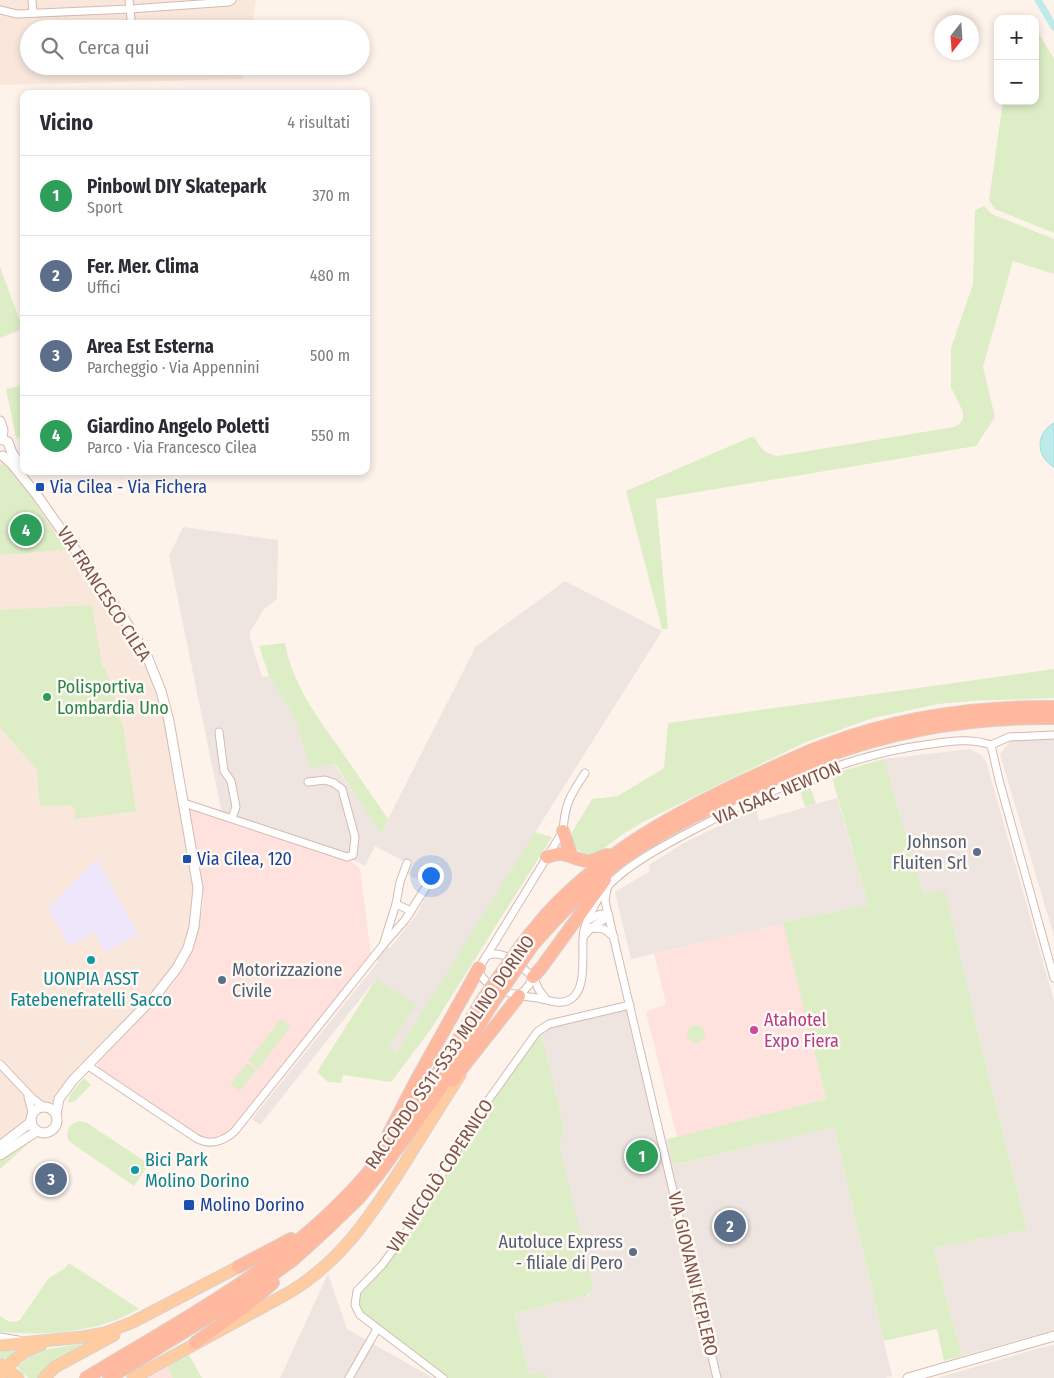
<!DOCTYPE html>
<html lang="it">
<meta charset="utf-8">
<style>
:root{--surface:#fff;--page:#f7f7f7;--text:#2b2b33;--muted:#7c7c81;--line:#e1e1e2;--accent:#b45309}
body{margin:0;font-family:"Fira Sans Condensed",sans-serif;background:var(--page);color:var(--text)}
.controls{position:absolute;right:15px;top:15px;display:grid;overflow:hidden;border-radius:10px;box-shadow:0 2px 8px #0003}
.controls button{width:45px;height:45px;display:grid;place-items:center;padding:0;border:0;border-bottom:1px solid var(--line);background:var(--surface);color:var(--text);font:25px sans-serif}
.compass{position:absolute;left:934px;top:15px;width:45px;height:45px;border-radius:50%;background:var(--surface);box-shadow:0 2px 8px #0003;rotate:197deg}
.you{position:absolute;left:430px;top:875px;width:18px;height:18px;margin:-12px;border:4px solid #fff;border-radius:50%;background:#1a73e8;box-shadow:0 0 0 8px #1a73e833}
.badge{display:grid;place-items:center;width:32px;height:32px;border-radius:50%;background:var(--accent);color:#fff;font-size:16px;font-weight:700}
.pin{position:absolute;translate:-50% -50%;border:2px solid #fff;box-shadow:0 1px 5px #0006}
.list{margin:0;padding:0;list-style:none}
h2{display:flex;justify-content:space-between;align-items:center;height:65px;margin:0;padding:0 20px;font-size:21px}
h2 small{font-size:16px;font-weight:400;color:var(--muted)}
.list li{display:grid;grid-template-columns:32px 1fr auto;gap:15px;align-items:center;box-sizing:border-box;height:80px;padding:0 20px;border-top:1px solid var(--line)}
.list b{display:block;font-size:19px;white-space:nowrap}
.list p{margin:0;font-size:16px;white-space:nowrap;color:var(--muted)}
.list em{font-size:16px;font-style:normal;color:var(--muted)}
.icon{flex:none;width:28px;height:28px;fill:none;stroke:currentColor;stroke-width:2;stroke-linecap:round;stroke-linejoin:round}
.map{position:relative;flex:none;width:1054px;height:1378px;overflow:hidden}
.search{position:absolute;background:var(--surface);box-shadow:0 2px 8px #0003;left:20px;top:20px;width:350px;height:55px;display:flex;align-items:center;gap:12px;box-sizing:border-box;padding:0 18px;border-radius:28px;color:var(--muted);font-size:19px}
.panel{position:absolute;background:var(--surface);box-shadow:0 2px 8px #0003;left:20px;top:90px;width:350px;height:385px;border-radius:10px}
.map>svg:first-child{display:block}
.residential{fill:#f9e7db}
.commercial{fill:#ffe2de}
.industrial{fill:#eee4e0}
.education{fill:#f0e6fb}
.green{fill:#ddeec6}
.water{fill:#bcebea;stroke:#a1dddd}
.lines{fill:none;stroke-linecap:round;stroke-linejoin:round}
.canal{stroke:#bcebea;stroke-width:7}
.minor-casing{stroke:#d5bab1;stroke-width:9}
.tertiary-casing{stroke:#d5bab1;stroke-width:11}
.primary-casing{stroke:#dbcfcc;stroke-width:13}
.trunk-casing{stroke:#dbcfcc;stroke-width:14}
.minor{stroke:#fff;stroke-width:7}
.tertiary{stroke:#fff;stroke-width:9}
.primary{stroke:#ffcca1;stroke-width:11}
.trunk{stroke:#feb99f;stroke-width:12}
.trunk-bridge-casing{stroke:#dbcfcc;stroke-width:14;stroke-linecap:butt}
.trunk-bridge{stroke:#feb99f;stroke-width:12}
.transit-dot{fill:#1a4fb4;stroke:#fff8f3;stroke-width:2}
.leisure-dot{fill:#2e9e5b;stroke:#fff8f3;stroke-width:2}
.service-dot{fill:#5c6f8a;stroke:#fff8f3;stroke-width:2}
.culture-dot{fill:#0f9aa8;stroke:#fff8f3;stroke-width:2}
.hotel-dot{fill:#d1479c;stroke:#fff8f3;stroke-width:2}
.labels{text-anchor:middle;dominant-baseline:central;stroke-width:5;stroke-linejoin:round;paint-order:stroke}
.transit-label{font-size:18px;fill:#164399;stroke:#fff8f3;text-anchor:start}
.street-label{font-size:18px;fill:#7d534a;stroke:#fff8f3}
.leisure-label{font-size:18px;fill:#27864d;stroke:#fff8f3;text-anchor:start}
.service-label{font-size:18px;fill:#4e5e75;stroke:#fff8f3;text-anchor:end}
.culture-label{font-size:18px;fill:#0d838f;stroke:#fff8f3}
.hotel-label{font-size:18px;fill:#b23c85;stroke:#fff8f3;text-anchor:start}
</style>
<div class="map">
<svg width="1054" height="1378" viewBox="0 0 1054 1378">
<rect width="100%" height="100%" fill="#fef3eb"/>
<!-- residential -->
<g class="residential">
<path d="M0,0H256L251,29H29V66H245L242,79L0,85Z"/>
<path d="M0,460L10,464L129,632L141,653L155,686L164,716L184,809L197,911L177,968L56,1100L44,1107L35,1109L31,1119L0,1145Z"/>
</g>
<!-- commercial -->
<g class="commercial">
<path d="M189,805L348,858L360,869L371,954L233,1128L225,1136L208,1140L197,1136L98,1068L97,1064L99,1059L172,986L185,966L195,943L203,903L201,876Z"/>
<path d="M784,924L826,1099L677,1137L646,1012L666,1004L654,954Z"/>
<path d="M167,1367L173,1378H147Z"/>
</g>
<!-- industrial -->
<g class="industrial">
<path d="M183,527L278,540L277,599L264,609L250,632V638L262,677L269,676L295,719L310,767L334,764L381,833L476,646L565,581L662,631L396,1053L388,1048L376,979L260,1125L252,1119L378,962L376,959L387,947L390,948L417,914L431,886L407,874L411,865L375,846L365,866L347,857L220,814L221,809L169,556Z"/>
<path d="M1054,739V936L1000,754L1011,740Z"/>
<path d="M970,749L980,754L986,761L1054,1001V1330L962,1356L933,1248L1027,1230L982,1049L945,891L923,894L884,759Z"/>
<path d="M837,798L868,905L783,922L784,924L631,959L615,892L650,871L649,865L682,844L756,808L759,821Z"/>
<path d="M630,1005L662,1141L668,1139L674,1165L834,1127L892,1376L885,1378H547L545,1371L529,1375L515,1313L586,1296L589,1295L593,1289L560,1148L564,1126L540,1029Z"/>
<path d="M328,1274L347,1329L433,1378H280Z"/>
<path d="M1054,1345V1378H937L1040,1348Z"/>
</g>
<!-- education -->
<path class="education" d="M97,859L138,934L105,952L95,933L69,946L48,908Z"/>
<!-- green -->
<g class="green">
<path d="M1035,27L1054,59V233L995,209L989,200L1003,101H1035Z"/>
<path d="M984,206L992,214L1054,239V274L1013,261L983,367L995,417L976,446L656,499L668,629H662L626,491L751,437L755,438C761,449 765,454 778,456L954,427L959,424L963,419V412L951,387V348L973,284L975,210Z"/>
<path d="M0,267L23,329L0,338Z"/>
<path d="M24,385V437L16,438L6,389Z"/>
<path d="M0,464L9,467L14,472L66,550L0,555Z"/>
<path d="M92,605L102,666L106,669L123,728L136,811L74,819L76,811L71,805L40,806L37,769L0,728V610Z"/>
<path d="M285,643C292,684 318,718 342,752C357,774 373,797 388,819L381,834L335,764L310,768L295,719L269,676L259,646Z"/>
<path d="M1054,669V698L972,701L938,704L873,718L806,742L643,822L620,836L598,853L583,854L574,847L571,834L592,799L618,796L664,768L668,723Z"/>
<path d="M884,759L923,894L945,890L982,1049L1027,1230L933,1248L962,1356L944,1361L937,1329L884,1341L834,1127L673,1165L668,1139L826,1099L783,922L868,905L831,774Z"/>
<path d="M820,778L821,783L810,786L816,804L805,807L799,788L794,790L793,788Z"/>
<path d="M535,832L552,837L429,1032L391,1082L343,1075L341,1083L328,1082L317,1072L376,979L416,1004L388,1048L396,1053Z"/>
<path d="M281,1019L291,1026L258,1069L248,1061Z"/>
<circle cx="696" cy="1034" r="9"/>
<path d="M540,1029L564,1126L560,1148L593,1286L592,1291L586,1296L515,1313L529,1375L545,1371L547,1378H443L363,1318L355,1298L391,1253L482,1109Z"/>
<path d="M247,1063L257,1070L240,1091L230,1084Z"/>
<path d="M84,1078L91,1085L75,1101L68,1103L70,1095Z"/>
<path d="M79,1121L87,1123L149,1164L134,1186L70,1142C64,1133 68,1124 79,1121Z"/>
<path d="M28,1140L30,1142L0,1169V1158Z"/>
<path d="M69,1263L139,1309C129,1314 118,1320 107,1323C73,1334 35,1335 0,1332V1316C7,1321 12,1324 20,1320L48,1279L65,1268Z"/>
<path d="M98,1341L41,1378H28L17,1367L32,1355L42,1350Z"/>
<path d="M23,1345L6,1362L0,1360V1348Z"/>
<path d="M189,1355L202,1378H173L167,1367Z"/>
</g>
<!-- water -->
<path class="water" d="M1054,423V467C1036,457 1035,433 1054,423Z"/>
<g class="lines">
<!-- canal -->
<path class="canal" d="M1038,0L1054,27"/>
<defs>
<g id="minor">
<path d="M32,0L33,13"/>
<path d="M129,0L132,29"/>
<path d="M0,10L17,14L130,9L229,2L232,0"/>
<path d="M219,732L224,771L231,781L236,807L232,818"/>
<path d="M991,745L1009,737L1054,735"/>
<path d="M585,773C570,796 565,803 563,831L479,968C481,991 521,996 538,998C549,1000 560,1006 571,999C589,987 580,949 584,930C587,919 594,906 600,896C619,868 665,845 695,829C767,791 850,754 931,744C952,741 971,738 991,745L999,780L1054,978"/>
<path d="M184,803L347,857L353,855L355,837L342,789L334,783L325,780L308,782"/>
<path d="M607,889L605,901L717,1378"/>
<path d="M396,904L411,911"/>
<path d="M588,920L598,915L608,913"/>
<path d="M591,928L604,929L614,937"/>
<path d="M584,936L591,928L609,916"/>
<path d="M384,942L396,904L400,882L407,863"/>
<path d="M486,956C504,948 520,966 533,977L529,985L519,996"/>
<path d="M533,977L539,990L546,999"/>
<path d="M0,1064L32,1098L44,1107"/>
<path d="M87,1065L196,1138C210,1146 222,1142 234,1132L383,945L405,920L426,887"/>
<path d="M28,1097L33,1115"/>
<path d="M349,1378L377,1329"/>
<path d="M443,1378L360,1315L355,1305L357,1291L382,1265L403,1237L482,1109L537,1032L549,1024L630,1005"/>
</g>
<g id="tertiary">
<path d="M0,421L3,430L2,439"/>
<path d="M0,439L8,442L12,453L24,469"/>
<path d="M3,456L12,464L36,494L123,617L147,656L161,691L169,721L198,888L194,927L188,948L177,968L156,995L73,1080L59,1099L56,1114"/>
<circle cx="44" cy="1120" r="13"/>
<path d="M0,1146L31,1122"/>
<path d="M0,1155L37,1131"/>
<path d="M0,1338L18,1341"/>
<path d="M908,1378L1054,1336"/>
</g>
<g id="primary">
<path d="M0,1345L83,1337L105,1333L133,1322L238,1267"/>
<path d="M1,1365L18,1378"/>
<path d="M0,1376C12,1362 22,1350 41,1345"/>
<path d="M44,1378L55,1367L114,1335"/>
<path d="M133,1378L290,1292C341,1261 369,1218 401,1169C421,1137 440,1106 460,1075"/>
</g>
<g id="trunk">
<path d="M563,831L571,855"/>
<path d="M547,857C569,849 570,860 588,861C595,861 601,857 607,855"/>
<path d="M524,941C535,928 545,915 556,904C612,847 681,810 752,777C777,766 802,753 828,744C900,717 977,706 1054,707"/>
<path d="M532,946C558,916 584,889 616,864C654,835 697,814 741,794C769,781 798,767 827,756C900,729 977,717 1054,718"/>
<path d="M533,977L541,968L605,880"/>
<path d="M452,1081L519,996"/>
<path d="M388,1135L417,1079L479,968"/>
<path d="M238,1267L291,1239"/>
<path d="M195,1343L246,1306L273,1283"/>
<path d="M86,1378C183,1319 281,1269 358,1184C408,1129 444,1062 483,999"/>
<path d="M109,1378L249,1292L294,1259L329,1227L358,1199L378,1175L437,1094L492,1004"/>
</g>
</defs>
<!-- minor casing -->
<use href="#minor" class="minor-casing"/>
<!-- tertiary casing -->
<use href="#tertiary" class="tertiary-casing"/>
<!-- primary casing -->
<use href="#primary" class="primary-casing"/>
<!-- trunk casing -->
<use href="#trunk" class="trunk-casing"/>
<!-- minor -->
<use href="#minor" class="minor"/>
<!-- tertiary -->
<use href="#tertiary" class="tertiary"/>
<!-- primary -->
<use href="#primary" class="primary"/>
<!-- trunk -->
<use href="#trunk" class="trunk"/>
<defs>
<g id="trunk-bridge">
<path d="M483,999L524,941"/>
<path d="M492,1004L532,946"/>
</g>
</defs>
<!-- trunk-bridge casing -->
<use href="#trunk-bridge" class="trunk-bridge-casing"/>
<!-- trunk-bridge -->
<use href="#trunk-bridge" class="trunk-bridge"/>
</g>
<!-- markers -->
<g class="transit-dot">
<rect x="35" y="482" width="10" height="10" rx="2.5"/>
<rect x="182" y="854" width="10" height="10" rx="2.5"/>
<rect x="183" y="1199" width="12" height="12" rx="2.5"/>
</g>
<circle class="leisure-dot" cx="47" cy="697" r="5"/>
<g class="service-dot">
<circle cx="977" cy="852" r="5"/>
<circle cx="222" cy="980" r="5"/>
<circle cx="633" cy="1252" r="5"/>
</g>
<g class="culture-dot">
<circle cx="91" cy="960" r="5"/>
<circle cx="135" cy="1170" r="5"/>
</g>
<circle class="hotel-dot" cx="754" cy="1030" r="5"/>
<g class="labels">
<!-- transit labels -->
<g class="transit-label">
<text x="50" y="487">Via Cilea - Via Fichera</text>
<text x="197" y="859">Via Cilea, 120</text>
<text x="200" y="1205">Molino Dorino</text>
</g>
<!-- street labels -->
<g class="street-label">
<text transform="translate(104 594) rotate(57)">VIA FRANCESCO CILEA</text>
<text transform="translate(777 793) rotate(-23)">VIA ISAAC NEWTON</text>
<text transform="translate(450 1052) rotate(-55)">RACCORDO SS11-SS33 MOLINO DORINO</text>
<text transform="translate(440 1176) rotate(-57)">VIA NICCOLÒ COPERNICO</text>
<text transform="translate(693 1274) rotate(77)">VIA GIOVANNI KEPLERO</text>
</g>
<!-- leisure labels -->
<g class="leisure-label">
<text x="57" y="687">Polisportiva<tspan x="57" dy="21">Lombardia Uno</tspan></text>
</g>
<!-- service labels -->
<g class="service-label">
<text x="967" y="842">Johnson<tspan x="967" dy="21">Fluiten Srl</tspan></text>
<text x="232" y="970" text-anchor="start">Motorizzazione<tspan x="232" dy="21">Civile</tspan></text>
<text x="623" y="1242">Autoluce Express<tspan x="623" dy="21">- filiale di Pero</tspan></text>
</g>
<!-- culture labels -->
<g class="culture-label">
<text x="91" y="979">UONPIA ASST<tspan x="91" dy="21">Fatebenefratelli Sacco</tspan></text>
<text x="145" y="1160" text-anchor="start">Bici Park<tspan x="145" dy="21">Molino Dorino</tspan></text>
</g>
<!-- hotel labels -->
<g class="hotel-label">
<text x="764" y="1020">Atahotel<tspan x="764" dy="21">Expo Fiera</tspan></text>
</g>
</g>
</svg>
<div class="controls">
<button>+</button>
<button>−</button>
</div>
<svg class="compass" viewBox="-18 -18 36 36"><path d="M0-13l5 13h-10z" fill="#e53935"/><path d="M0 13l5-13h-10z" fill="#7c7c81"/></svg>
<div class="you"></div>
<div class="pin badge" style="left:642px;top:1156px;background:#2e9e5b">1</div>
<div class="pin badge" style="left:730px;top:1226px;background:#5c6f8a">2</div>
<div class="pin badge" style="left:51px;top:1179px;background:#5c6f8a">3</div>
<div class="pin badge" style="left:26px;top:530px;background:#2e9e5b">4</div>
<div class="search"><svg class="icon" aria-label="search" viewBox="0 0 24 24"><circle cx="10" cy="10" r="6"/><path d="M15 15l6 6"/></svg>Cerca qui</div>
<section class="panel">
<h2>Vicino<small>4 risultati</small></h2>
<ul class="list">
<li><span class="badge" style="background:#2e9e5b">1</span><div><b>Pinbowl DIY Skatepark</b><p>Sport</p></div><em>370 m</em></li>
<li><span class="badge" style="background:#5c6f8a">2</span><div><b>Fer. Mer. Clima</b><p>Uffici</p></div><em>480 m</em></li>
<li><span class="badge" style="background:#5c6f8a">3</span><div><b>Area Est Esterna</b><p>Parcheggio · Via Appennini</p></div><em>500 m</em></li>
<li><span class="badge" style="background:#2e9e5b">4</span><div><b>Giardino Angelo Poletti</b><p>Parco · Via Francesco Cilea</p></div><em>550 m</em></li>
</ul>
</section>
</div>
